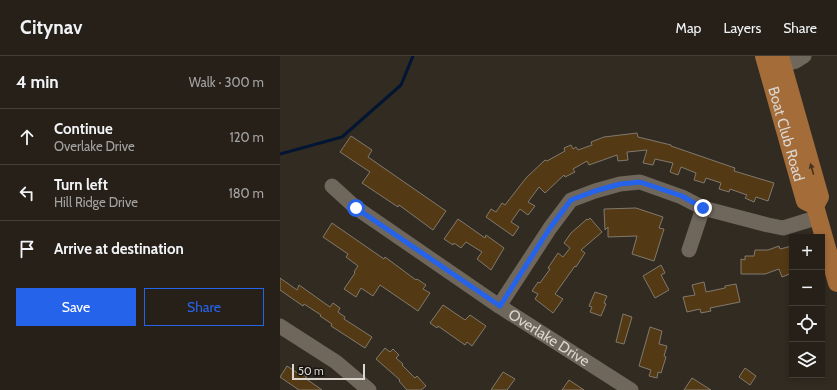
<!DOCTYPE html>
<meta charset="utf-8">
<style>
:root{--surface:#262019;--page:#322d26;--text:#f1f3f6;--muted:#a4a3a2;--line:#423e38;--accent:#2563eb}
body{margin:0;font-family:Cabin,sans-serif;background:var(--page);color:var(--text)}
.controls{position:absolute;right:12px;bottom:12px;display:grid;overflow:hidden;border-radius:0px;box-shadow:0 2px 6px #0003}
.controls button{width:36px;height:36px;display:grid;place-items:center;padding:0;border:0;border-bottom:1px solid var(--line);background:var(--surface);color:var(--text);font:20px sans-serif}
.scale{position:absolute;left:12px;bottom:10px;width:73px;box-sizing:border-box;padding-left:4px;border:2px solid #dad5cf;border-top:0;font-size:11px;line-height:14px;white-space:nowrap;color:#dad5cf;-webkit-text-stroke:3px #171410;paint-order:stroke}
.stop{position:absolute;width:12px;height:12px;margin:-9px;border:3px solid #2563eb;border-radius:50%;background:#fff}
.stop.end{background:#2563eb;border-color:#fff;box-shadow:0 1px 4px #0008}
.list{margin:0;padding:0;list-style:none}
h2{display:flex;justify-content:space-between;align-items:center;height:52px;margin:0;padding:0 16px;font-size:17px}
h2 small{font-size:13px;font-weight:400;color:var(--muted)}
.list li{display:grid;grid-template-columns:26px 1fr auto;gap:12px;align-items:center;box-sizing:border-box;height:56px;padding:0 16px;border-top:1px solid var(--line)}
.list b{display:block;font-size:15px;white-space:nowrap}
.list p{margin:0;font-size:13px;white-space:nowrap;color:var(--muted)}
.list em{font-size:13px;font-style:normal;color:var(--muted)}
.actions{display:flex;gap:8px;padding:12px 16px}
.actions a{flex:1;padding:9px 0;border:1px solid var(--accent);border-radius:0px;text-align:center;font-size:14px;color:var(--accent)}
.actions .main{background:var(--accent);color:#fff}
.icon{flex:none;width:22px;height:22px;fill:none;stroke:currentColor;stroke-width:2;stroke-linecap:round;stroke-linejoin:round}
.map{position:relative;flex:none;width:557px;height:334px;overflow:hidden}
header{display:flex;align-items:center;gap:24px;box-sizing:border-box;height:56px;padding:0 20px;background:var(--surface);border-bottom:1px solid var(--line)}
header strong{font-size:19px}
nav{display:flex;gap:22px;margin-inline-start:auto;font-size:14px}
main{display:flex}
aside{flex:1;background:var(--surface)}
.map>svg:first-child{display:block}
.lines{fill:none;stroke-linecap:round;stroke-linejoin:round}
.stream{stroke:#021533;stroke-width:3}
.building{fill:#543a14;stroke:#81796e}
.minor{stroke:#6f665c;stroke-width:15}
.major{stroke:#a36c39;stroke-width:18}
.oneway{fill:#48331e}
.route{stroke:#2563eb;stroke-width:5}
.labels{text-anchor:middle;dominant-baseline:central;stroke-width:3.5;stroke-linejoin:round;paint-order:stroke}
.street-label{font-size:15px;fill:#dad5cf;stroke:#171410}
</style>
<header>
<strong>Citynav</strong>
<nav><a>Map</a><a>Layers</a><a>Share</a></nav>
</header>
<main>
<aside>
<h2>4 min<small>Walk · 300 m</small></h2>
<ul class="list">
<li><svg class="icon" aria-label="ahead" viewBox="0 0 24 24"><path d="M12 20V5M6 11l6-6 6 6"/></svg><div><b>Continue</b><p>Overlake Drive</p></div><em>120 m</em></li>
<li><svg class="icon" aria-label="left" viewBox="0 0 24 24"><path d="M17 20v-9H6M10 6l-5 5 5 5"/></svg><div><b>Turn left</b><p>Hill Ridge Drive</p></div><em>180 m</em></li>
<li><svg class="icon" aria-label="arrive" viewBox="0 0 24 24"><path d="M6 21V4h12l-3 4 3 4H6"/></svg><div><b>Arrive at destination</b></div></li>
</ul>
<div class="actions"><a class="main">Save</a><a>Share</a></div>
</aside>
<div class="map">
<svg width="557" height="334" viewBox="0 0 557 334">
<rect width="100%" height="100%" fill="#322b21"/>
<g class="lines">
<!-- stream -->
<path class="stream" d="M0,98L62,81L121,29L133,0"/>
</g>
<!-- building -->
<g class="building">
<path d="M357,77L358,81L391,89V90L455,112L454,115L494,127L488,145L476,141L474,146L465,142L467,139L450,133L449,136L439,133L441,127L426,122L424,127L414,124L416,117L401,111L398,119L390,116L393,107L375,103L373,109L363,107L367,94L347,96L348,104L338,105L337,99L309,109L307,105L293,113L295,116L285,121L284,119L265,137L259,131L248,146L255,150L248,159L240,153L231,166L239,171L233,180L206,161L211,153L216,156L222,147L225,149L246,122L265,104L267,105L285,95L284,92L291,89L293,93L296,91L298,94L312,89L311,86L324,81Z"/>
<path d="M71,80L92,94L88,101L166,155L153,174L119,149L118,151L82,127L90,116L60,96Z"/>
<path d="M356,152L383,161L379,172L384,173L374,205L352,198L357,180L328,181V171L325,174L324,153Z"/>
<path d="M310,162L322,176L301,194L305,197L296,211L295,210L275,238L283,243L273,257L255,243L258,238L252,235L258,226L260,227L270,213L268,212L278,197L283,201L290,192L284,187L291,177L307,163L308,164Z"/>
<path d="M178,163L205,182L206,179L224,192L211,214L197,203L202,196L186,186L181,192L174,187L173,189L164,183Z"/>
<path d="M52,167L104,203L105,201L136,224L137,223L146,229L143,233L150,237L138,255L100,229L93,240L81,232L76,241L64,233L75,217L74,216L78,210L66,201L68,198L43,181Z"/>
<path d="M499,190L500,193L512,190V217L502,221L499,213L485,218H461V203L465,204V200H474L475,194H488Z"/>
<path d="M381,209L385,217L381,219L389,234L375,242L363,220Z"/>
<path d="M0,222L17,234L19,229L50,251L53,247L60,252L58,256L65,261L64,263L92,281L85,292L51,270L52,268L40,260L41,259L24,248L23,250L0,234Z"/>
<path d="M424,226L426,236L445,232V230L456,228L460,246L430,252L431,255L421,257L420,253L407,256L403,241L415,239L412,229Z"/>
<path d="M315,236L327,240L324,247L326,248L321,260L310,256L312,251L309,250Z"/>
<path d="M163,249L185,264L190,259L206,270L192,290L187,286L185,289L158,270L157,272L150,267Z"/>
<path d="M343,258L352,261L344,288L336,286Z"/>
<path d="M370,271L382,275L379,288L387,290L384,300L386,301L381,317L378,316L377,322L369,320L371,314L359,310Z"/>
<path d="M105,292L110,296L113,293L119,299L116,302L123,308L122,309L135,322L137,320L146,330L141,334H127L119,325L120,324L96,303Z"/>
<path d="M7,310L19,318L20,316L27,321L25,322L42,334H19L0,321Z"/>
<path d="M465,312L476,320L470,329L459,321Z"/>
<path d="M223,316L235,323L227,334H211Z"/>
<path d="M412,322L431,334H404Z"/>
<path d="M289,324L304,334H282Z"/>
</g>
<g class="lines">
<!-- minor -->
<g class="minor">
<path d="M502,9L516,5L524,0"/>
<path id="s1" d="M52,130L75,151L219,250L351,334"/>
<path d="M409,194L423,152"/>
<path d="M219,250L270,172L291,144L315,135L340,128L360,126L402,141L423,152L488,169L503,172L539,161"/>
<path d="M0,270L56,306L89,334"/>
</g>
<!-- major -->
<g class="major">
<path id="s2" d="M484,0L525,145L535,150L557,227"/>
<path d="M500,0L540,141L535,150"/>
</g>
</g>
<!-- one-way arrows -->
<defs><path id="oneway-solid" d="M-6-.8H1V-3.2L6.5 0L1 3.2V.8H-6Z"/></defs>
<use class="oneway" href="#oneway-solid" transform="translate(532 113) rotate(-106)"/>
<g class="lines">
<!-- route -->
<path class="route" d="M76,152L220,250L270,172L291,144L315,135L340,128L360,126L402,140L423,152"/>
</g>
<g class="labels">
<!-- street labels -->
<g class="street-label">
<text stroke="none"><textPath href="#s2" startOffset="81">Boat Club Road</textPath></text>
<text stroke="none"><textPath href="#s1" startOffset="265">Overlake Drive</textPath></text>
</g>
</g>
</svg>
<div class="controls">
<button>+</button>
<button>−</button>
<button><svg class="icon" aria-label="locate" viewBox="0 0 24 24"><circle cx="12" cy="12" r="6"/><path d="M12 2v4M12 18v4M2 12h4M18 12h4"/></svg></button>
<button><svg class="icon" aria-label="layers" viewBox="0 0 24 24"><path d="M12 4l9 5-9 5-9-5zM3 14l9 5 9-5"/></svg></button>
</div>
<div class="scale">50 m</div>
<div class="stop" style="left:76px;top:152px"></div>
<div class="stop end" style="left:423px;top:152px"></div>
</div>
</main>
